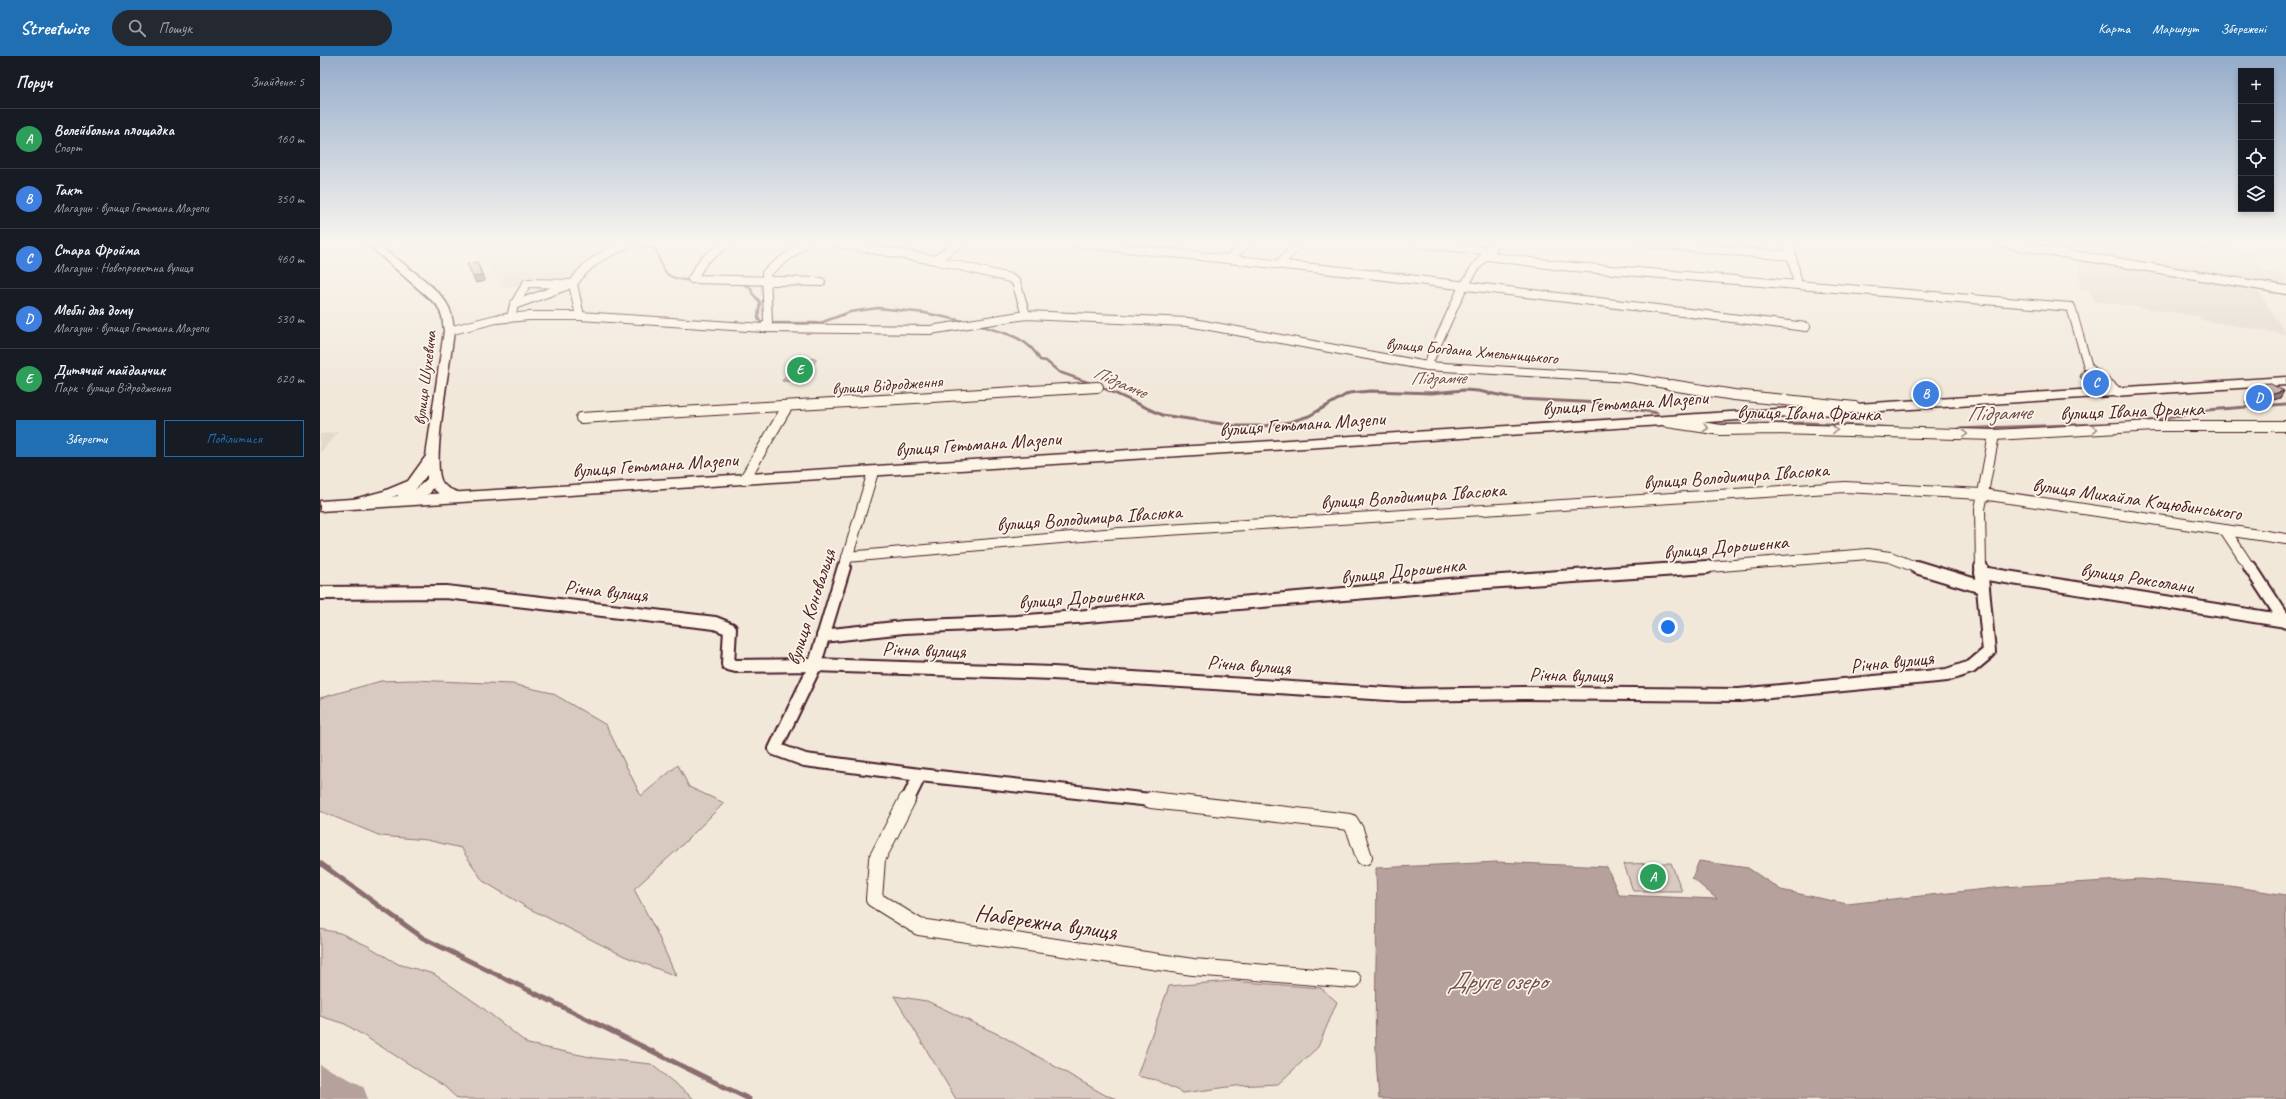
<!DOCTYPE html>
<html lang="uk">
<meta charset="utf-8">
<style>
:root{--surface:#171b24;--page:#242831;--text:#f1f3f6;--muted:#9ea1a6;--line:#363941;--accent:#1f6fb2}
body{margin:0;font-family:Caveat,sans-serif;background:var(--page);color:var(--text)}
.controls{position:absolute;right:12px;top:12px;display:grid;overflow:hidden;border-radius:0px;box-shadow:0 2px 6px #0003}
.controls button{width:36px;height:36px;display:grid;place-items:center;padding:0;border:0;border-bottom:1px solid var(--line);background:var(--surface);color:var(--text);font:20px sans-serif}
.you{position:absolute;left:1348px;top:571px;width:14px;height:14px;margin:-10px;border:3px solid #fff;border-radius:50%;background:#1a73e8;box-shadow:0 0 0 6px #1a73e833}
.badge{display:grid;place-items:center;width:26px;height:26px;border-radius:50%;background:var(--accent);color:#fff;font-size:13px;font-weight:700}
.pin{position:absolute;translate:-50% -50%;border:2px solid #fff;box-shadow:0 1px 4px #0006}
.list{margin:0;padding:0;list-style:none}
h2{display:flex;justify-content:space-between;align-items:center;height:52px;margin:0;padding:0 16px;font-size:17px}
h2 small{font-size:13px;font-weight:400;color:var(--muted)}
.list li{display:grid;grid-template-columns:26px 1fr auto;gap:12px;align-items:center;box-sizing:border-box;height:60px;padding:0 16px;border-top:1px solid var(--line)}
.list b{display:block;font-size:15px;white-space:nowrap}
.list p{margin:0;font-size:13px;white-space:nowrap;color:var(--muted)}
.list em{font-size:13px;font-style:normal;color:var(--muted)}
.actions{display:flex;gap:8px;padding:12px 16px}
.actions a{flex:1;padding:9px 0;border:1px solid var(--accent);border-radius:0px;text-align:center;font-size:14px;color:var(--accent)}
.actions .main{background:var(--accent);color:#fff}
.icon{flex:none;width:22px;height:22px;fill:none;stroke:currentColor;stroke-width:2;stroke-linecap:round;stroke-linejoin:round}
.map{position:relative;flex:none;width:1966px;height:1043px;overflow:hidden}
header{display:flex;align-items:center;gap:24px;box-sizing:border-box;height:56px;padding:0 20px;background:var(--accent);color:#fff}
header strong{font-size:19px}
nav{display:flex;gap:22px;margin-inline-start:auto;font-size:14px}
.search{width:280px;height:36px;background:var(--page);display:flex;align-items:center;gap:10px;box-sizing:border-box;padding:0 14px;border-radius:22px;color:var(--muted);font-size:15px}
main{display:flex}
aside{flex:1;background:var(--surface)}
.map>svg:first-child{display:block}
.built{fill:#e4d9cd}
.green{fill:#d8cac0;stroke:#917476}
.water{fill:#b6a19c;stroke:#8b6d6f}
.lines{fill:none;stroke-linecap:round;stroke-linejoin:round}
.stream-far2{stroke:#8b6d6f;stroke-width:2.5}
.stream-far1{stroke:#8b6d6f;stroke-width:3}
.stream{stroke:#8b6d6f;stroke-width:5}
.river{fill:#b6a19c;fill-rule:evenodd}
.minor-far3-casing{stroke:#4a1f2b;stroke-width:10}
.minor-far2-casing{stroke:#4a1f2b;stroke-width:12}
.minor-far1-casing{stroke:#4a1f2b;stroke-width:16}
.minor-casing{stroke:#4a1f2b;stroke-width:18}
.secondary-casing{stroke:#4a1f2b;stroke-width:3}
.primary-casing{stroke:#4a1f2b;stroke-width:3}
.minor-far3{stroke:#fcf5e5;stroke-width:8}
.minor-far2{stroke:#fcf5e5;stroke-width:10}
.minor-far1{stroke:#fcf5e5;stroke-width:12}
.minor{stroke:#fcf5e5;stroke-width:16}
.secondary{fill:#fcf5e5;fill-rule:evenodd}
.primary{fill:#fcf5e5;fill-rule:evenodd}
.wall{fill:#ab9d96;stroke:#4a1f2b}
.shaded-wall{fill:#8b7f7a;stroke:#4a1f2b}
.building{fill:#c7b6af;stroke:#4a1f2b}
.oneway{stroke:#a38a88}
.labels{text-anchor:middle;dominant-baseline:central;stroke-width:3.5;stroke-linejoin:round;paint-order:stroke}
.far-street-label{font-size:17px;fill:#4a1f2b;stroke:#fcf5e5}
.far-water-label{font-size:18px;font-style:italic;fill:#704c53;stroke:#fcf5e5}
.street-label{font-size:20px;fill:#4a1f2b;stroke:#fcf5e5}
.water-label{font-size:21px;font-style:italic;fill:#704c53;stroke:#fcf5e5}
.near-street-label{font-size:24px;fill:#4a1f2b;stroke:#fcf5e5}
.near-water-label{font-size:25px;font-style:italic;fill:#704c53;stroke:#fcf5e5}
</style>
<header>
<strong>Streetwise</strong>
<div class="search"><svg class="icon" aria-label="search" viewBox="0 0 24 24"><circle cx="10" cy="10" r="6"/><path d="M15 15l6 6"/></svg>Пошук</div>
<nav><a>Карта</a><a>Маршрут</a><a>Збережені</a></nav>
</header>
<main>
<aside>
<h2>Поруч<small>Знайдено: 5</small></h2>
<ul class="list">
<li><span class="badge" style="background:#2e9e5b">A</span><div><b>Волейбольна площадка</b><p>Спорт</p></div><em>160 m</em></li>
<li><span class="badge" style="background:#3f7fe0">B</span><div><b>Такт</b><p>Магазин · вулиця Гетьмана Мазепи</p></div><em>350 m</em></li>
<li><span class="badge" style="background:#3f7fe0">C</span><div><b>Стара Фройма</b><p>Магазин · Новопроектна вулиця</p></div><em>460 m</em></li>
<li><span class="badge" style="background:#3f7fe0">D</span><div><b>Меблі для дому</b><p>Магазин · вулиця Гетьмана Мазепи</p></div><em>530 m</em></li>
<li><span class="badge" style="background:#2e9e5b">E</span><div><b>Дитячий майданчик</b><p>Парк · вулиця Відродження</p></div><em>620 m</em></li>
</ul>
<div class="actions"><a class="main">Зберегти</a><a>Поділитися</a></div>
</aside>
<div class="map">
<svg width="1966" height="1043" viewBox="0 0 1966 1043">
<rect width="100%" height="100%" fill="#f1e8da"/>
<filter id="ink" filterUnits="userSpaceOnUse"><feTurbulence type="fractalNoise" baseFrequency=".025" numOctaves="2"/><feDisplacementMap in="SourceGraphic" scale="8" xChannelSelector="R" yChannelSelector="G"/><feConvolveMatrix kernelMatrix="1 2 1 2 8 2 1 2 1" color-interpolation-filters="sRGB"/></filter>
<g filter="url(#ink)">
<!-- built -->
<g class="built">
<path d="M70,187H293L248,222L184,232L176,220L148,191L95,203Z"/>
<path d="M1693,187H1875L1932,195L1945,215L1966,219V230Z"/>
<path d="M1758,204L1937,233L1966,278L1881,264L1878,260L1774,245L1770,235L1760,233Z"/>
<path d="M19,376L0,397V378Z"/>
</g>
<!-- green -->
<g class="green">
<path d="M482,302L497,303L479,325H462Z"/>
<path d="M92,624L192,628L232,637L286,669L321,740L358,709L369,731L404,747L357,794L314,833L337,877L356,920L304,900L208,852L163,825L141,792L107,784L61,780L0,755V642L61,625Z"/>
<path d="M1351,807L1362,835H1313L1304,808Z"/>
<path d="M0,873L20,877L48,890L78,908L114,918L159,949L208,988L275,1002L331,1008L374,1043H138L124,1030L25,968L0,960Z"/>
<path d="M912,925L1001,932L1017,946L998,991L958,1028L916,1030L863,1037L836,1024L817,1020L849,930Z"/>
<path d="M574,940L607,945L682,980L785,1039L797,1043H636Z"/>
</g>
<!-- water -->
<path class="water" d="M1379,805L1428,812L1461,834L1527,848L1684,831L1820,823L1910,830L1966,839V1043H1059C1051,966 1059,889 1056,812L1177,806L1287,811L1299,839L1397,843L1372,822Z"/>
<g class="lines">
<!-- stream-far2 -->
<g class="stream-far2">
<path d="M311,187L333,192L337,195C343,221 348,222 373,225"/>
<path d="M421,227L431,232L432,237L440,246L438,262L441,267H500L530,256L558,252L605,257L648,266"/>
<path d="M658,269C681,276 708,280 720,304L726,305L739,316L773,328"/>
</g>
<!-- stream-far1 -->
<g class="stream-far1">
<path d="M779,330L842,359L916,370H944L970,366L989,360L1029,337L1051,335L1112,337L1144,334L1158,335L1199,343L1282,347L1337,357"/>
<path d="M1395,369L1487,367L1579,372"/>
<path d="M1637,373L1806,367L1838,364L1887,354L1966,348"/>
</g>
<!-- stream -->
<path class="stream" d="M0,807L103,882L429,1043"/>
<!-- river -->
<path class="river" d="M0,1009L43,1030L48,1043H0Z"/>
<defs>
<g id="minor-far3">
<path d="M407,187L384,204L372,223L501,226"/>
<path d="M517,187L615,204L690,222L696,226L706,259"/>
<path d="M757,187L1031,216L1486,271"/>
<path d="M1096,187L1172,195"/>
<path d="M1325,187L1472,200"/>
<path d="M1469,187L1478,229"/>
<path d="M1681,187L1966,234"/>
<path d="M1880,187L1887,188"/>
<path d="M1168,200L1242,210L1751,251L1768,311L1790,330"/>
<path d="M910,202L926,187"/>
<path d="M615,204L639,187"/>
<path d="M959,208L977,190"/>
<path d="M194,249L246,230"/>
<path d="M260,260L253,228C267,206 287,196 311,187"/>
<path d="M191,261L194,249L207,227L253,228"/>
<path d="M443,272L448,266L446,217L485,187"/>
<path d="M129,275L176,263L209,260H260L443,272L610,274L706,259L868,266L1107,310L1309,322L1357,330"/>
<path d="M1107,310L1141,235L1155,212L1176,187"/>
</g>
<g id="minor-far2">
<path d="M1351,329L1414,339L1535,351"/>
<path d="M1789,329L1797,336"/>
<path d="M261,362L778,331"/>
<path d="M1347,366L1401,374L1456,373L1674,379L1834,370H1966"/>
<path d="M424,424L467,351"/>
<path d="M1905,474L1930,512"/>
<path d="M527,501L785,478L1525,431L1662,438L1966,483"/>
<path d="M524,512L553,416"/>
<path d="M1377,512L1548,498L1570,501L1598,512"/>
<path d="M1661,512L1660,453L1674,379"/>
</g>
<g id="minor-far1">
<path d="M524,511L493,614L455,693L485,704L600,719L587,745"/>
<path d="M1596,511L1662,531"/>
<path d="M1930,511L1966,566"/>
<path d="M1661,517L1966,565"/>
<path d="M0,537L126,536L395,567L410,573L408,608L416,610L494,609L733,617L1083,639L1204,637L1419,639L1627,619L1651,611L1669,596L1661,511"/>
<path d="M503,580L584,571L697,566L1152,527L1387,511"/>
<path d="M600,719L840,745"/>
</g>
<g id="minor">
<path d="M587,744L557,803L554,843L599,871L873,911L1033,924"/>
<path d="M831,744L1030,766L1035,774L1044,801"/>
</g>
<path id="secondary" d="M46,187H55C74,201 116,229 127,248C132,256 133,266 134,275C131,303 112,402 121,424C125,434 137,435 146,439L148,442L146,445C136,447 119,440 113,432L110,437L84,449L77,445L78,439L39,450L32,446L34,443L64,435L88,425L106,400L124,275L122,260L117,249ZM107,419V423L95,434Z"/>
<path id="primary" d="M1966,321V329L0,455V445Z"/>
</defs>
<!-- minor-far3 casing -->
<use href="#minor-far3" class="minor-far3-casing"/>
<!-- minor-far2 casing -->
<use href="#minor-far2" class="minor-far2-casing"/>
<!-- minor-far1 casing -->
<use href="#minor-far1" class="minor-far1-casing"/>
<!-- minor casing -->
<use href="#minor" class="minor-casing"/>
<!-- secondary casing -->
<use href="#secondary" class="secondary-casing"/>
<!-- primary casing -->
<use href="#primary" class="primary-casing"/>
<!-- minor-far3 -->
<use href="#minor-far3" class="minor-far3"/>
<!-- minor-far2 -->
<use href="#minor-far2" class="minor-far2"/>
<!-- minor-far1 -->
<use href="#minor-far1" class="minor-far1"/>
<!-- minor -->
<use href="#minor" class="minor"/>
<!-- secondary -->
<use href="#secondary" class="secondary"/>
<!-- primary -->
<use href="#primary" class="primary"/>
</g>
<!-- wall -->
<g class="wall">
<path d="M1763,314L1787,324L1783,331L1772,332L1760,321Z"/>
<path d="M1937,328L1964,335L1960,342L1935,349L1925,347Z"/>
</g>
<!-- shaded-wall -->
<g class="shaded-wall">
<path d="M157,206L160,213L165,225L156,227L153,221Z"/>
<path d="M1964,335L1960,342L1935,349L1939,342Z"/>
</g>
<!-- building -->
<g class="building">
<path d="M157,206L162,219L153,221L147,208Z"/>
<path d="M1774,313L1787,324L1776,325L1763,314Z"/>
<path d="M1949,327L1964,335L1939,342L1929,340L1937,328Z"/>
</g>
<!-- one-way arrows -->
<defs><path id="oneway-chevron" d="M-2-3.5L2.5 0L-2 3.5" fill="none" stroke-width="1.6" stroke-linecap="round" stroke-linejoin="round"/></defs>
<g class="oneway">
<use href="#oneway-chevron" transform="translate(1386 372) rotate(7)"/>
<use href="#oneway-chevron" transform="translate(1775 373) rotate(-3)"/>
<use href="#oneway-chevron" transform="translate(1515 374) rotate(2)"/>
<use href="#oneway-chevron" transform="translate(1645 378) rotate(2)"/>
</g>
</g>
<!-- sky -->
<linearGradient id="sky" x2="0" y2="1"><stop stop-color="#94acca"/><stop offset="0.56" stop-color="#f9f5ee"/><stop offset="1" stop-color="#f9f5ee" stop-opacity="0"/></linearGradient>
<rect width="1966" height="333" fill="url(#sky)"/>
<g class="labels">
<!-- far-street labels -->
<g class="far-street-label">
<text transform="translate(1152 295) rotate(5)">вулиця Богдана Хмельницького</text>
<text transform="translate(105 322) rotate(-83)">вулиця Шухевича</text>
<text transform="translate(567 329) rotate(-4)">вулиця Відродження</text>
</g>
<!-- far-water labels -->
<g class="far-water-label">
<text transform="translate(1118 322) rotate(-1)">Підзамче</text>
<text transform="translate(800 326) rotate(23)">Підзамче</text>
</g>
<!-- street labels -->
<g class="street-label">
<text transform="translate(1305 347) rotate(-4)">вулиця Гетьмана Мазепи</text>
<text transform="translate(1812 355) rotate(-2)">вулиця Івана Франка</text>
<text transform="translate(1489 357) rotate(1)">вулиця Івана Франка</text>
<text transform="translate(982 368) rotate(-4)">вулиця Гетьмана Мазепи</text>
<text transform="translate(658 388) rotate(-4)">вулиця Гетьмана Мазепи</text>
<text transform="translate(335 409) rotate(-4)">вулиця Гетьмана Мазепи</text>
<text transform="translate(1416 420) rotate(-4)">вулиця Володимира Івасюка</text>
<text transform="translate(1093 440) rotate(-4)">вулиця Володимира Івасюка</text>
<text transform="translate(1817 443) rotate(8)">вулиця Михайла Коцюбинського</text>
<text transform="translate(769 462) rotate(-4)">вулиця Володимира Івасюка</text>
<text transform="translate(1406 491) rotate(-5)">вулиця Дорошенка</text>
<text transform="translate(1083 515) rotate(-6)">вулиця Дорошенка</text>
<text transform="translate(1817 522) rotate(9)">вулиця Роксолани</text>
<text transform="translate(286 535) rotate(6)">Річна вулиця</text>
<text transform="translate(761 542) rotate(-4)">вулиця Дорошенка</text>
<text transform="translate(491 551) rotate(-72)">вулиця Коновальця</text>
<text transform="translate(604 594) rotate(2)">Річна вулиця</text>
<text transform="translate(1572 606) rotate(-6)">Річна вулиця</text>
<text transform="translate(929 609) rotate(4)">Річна вулиця</text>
<text transform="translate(1251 619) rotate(1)">Річна вулиця</text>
</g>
<!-- water labels -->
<g class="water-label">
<text transform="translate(1679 357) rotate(-2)">Підзамче</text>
</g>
<!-- near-street labels -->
<g class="near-street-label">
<text transform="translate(726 866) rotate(8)">Набережна вулиця</text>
</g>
<!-- near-water labels -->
<g class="near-water-label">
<text x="1177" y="925">Друге озеро</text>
</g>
</g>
</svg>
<div class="controls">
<button>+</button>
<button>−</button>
<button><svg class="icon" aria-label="locate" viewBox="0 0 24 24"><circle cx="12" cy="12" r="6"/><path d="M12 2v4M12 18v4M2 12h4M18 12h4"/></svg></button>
<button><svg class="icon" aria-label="layers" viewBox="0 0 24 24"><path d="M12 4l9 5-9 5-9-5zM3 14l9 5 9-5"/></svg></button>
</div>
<div class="you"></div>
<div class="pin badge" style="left:1333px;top:821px;background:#2e9e5b">A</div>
<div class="pin badge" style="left:1606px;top:338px;background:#3f7fe0">B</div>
<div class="pin badge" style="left:1776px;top:327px;background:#3f7fe0">C</div>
<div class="pin badge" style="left:1939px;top:342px;background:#3f7fe0">D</div>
<div class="pin badge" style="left:480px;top:314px;background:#2e9e5b">E</div>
</div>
</main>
